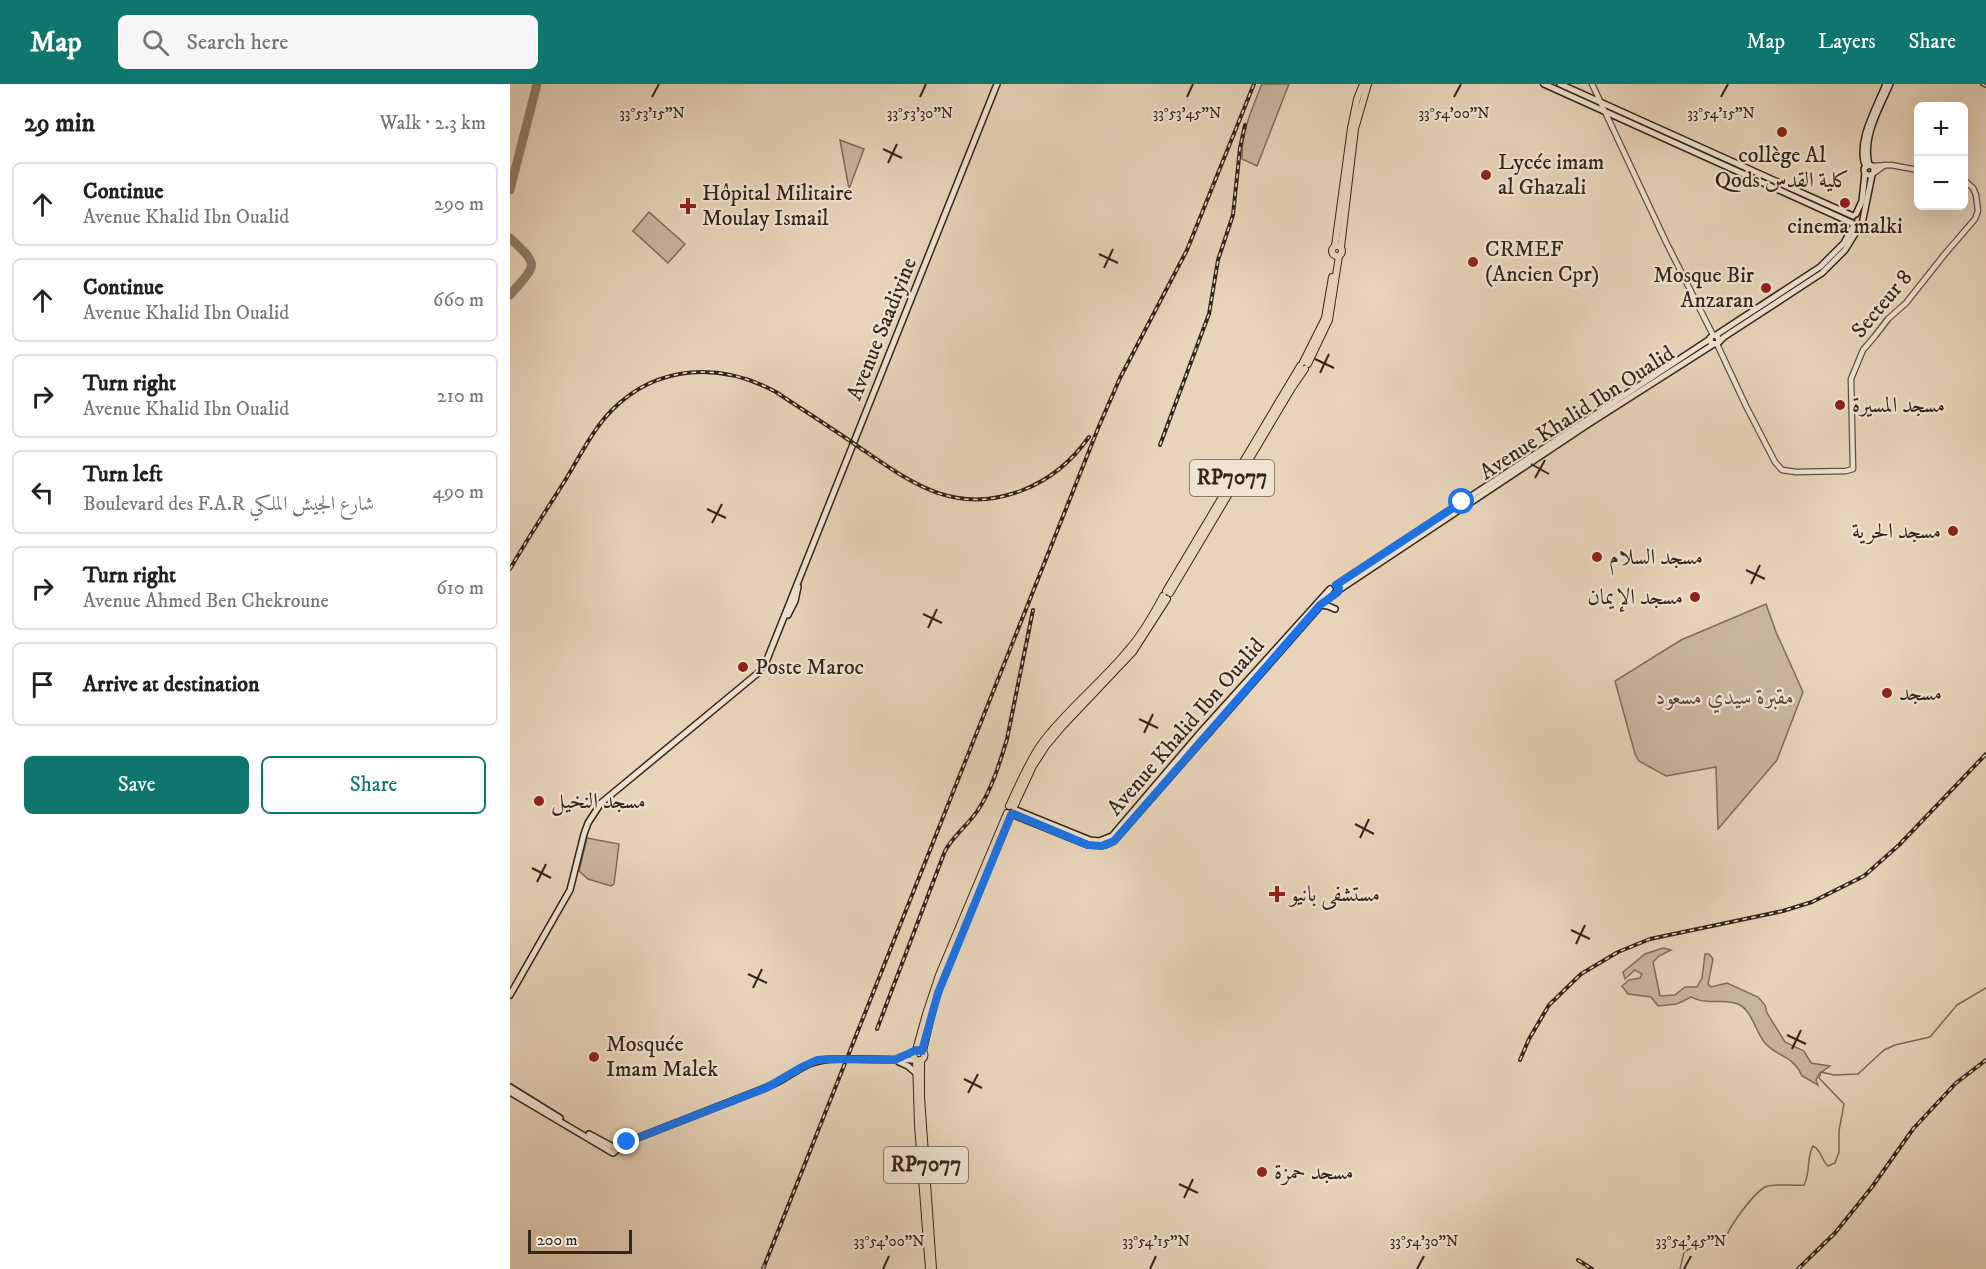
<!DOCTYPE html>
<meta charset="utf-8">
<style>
:root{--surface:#fff;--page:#f6f6f6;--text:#202124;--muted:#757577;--line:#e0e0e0;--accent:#0f766e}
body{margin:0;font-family:"IM FELL DW Pica",Amiri,serif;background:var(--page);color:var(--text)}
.controls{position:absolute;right:18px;top:18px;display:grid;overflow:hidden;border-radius:9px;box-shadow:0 6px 24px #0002}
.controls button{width:54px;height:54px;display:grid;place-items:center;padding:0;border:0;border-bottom:2px solid var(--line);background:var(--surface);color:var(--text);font:30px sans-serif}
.scale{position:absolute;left:18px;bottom:15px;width:104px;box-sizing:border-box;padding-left:6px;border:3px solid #33261b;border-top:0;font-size:16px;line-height:21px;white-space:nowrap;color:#33261b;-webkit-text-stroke:4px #f0e3d2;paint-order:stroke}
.stop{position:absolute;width:18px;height:18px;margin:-14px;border:4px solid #1a73e8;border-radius:50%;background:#fff}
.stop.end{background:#1a73e8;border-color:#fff;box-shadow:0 2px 6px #0008}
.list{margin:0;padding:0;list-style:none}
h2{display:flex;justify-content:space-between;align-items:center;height:78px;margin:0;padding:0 24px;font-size:26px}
h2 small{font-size:20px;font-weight:400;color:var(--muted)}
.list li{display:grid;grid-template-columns:39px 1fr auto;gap:18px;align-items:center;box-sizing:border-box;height:84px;margin:0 12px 12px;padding:0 12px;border:2px solid var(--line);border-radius:9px}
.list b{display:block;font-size:22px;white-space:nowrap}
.list p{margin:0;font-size:20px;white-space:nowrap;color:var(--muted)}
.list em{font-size:20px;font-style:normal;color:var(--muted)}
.actions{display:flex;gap:12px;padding:18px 24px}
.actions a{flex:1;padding:14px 0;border:2px solid var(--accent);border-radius:9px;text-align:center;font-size:21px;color:var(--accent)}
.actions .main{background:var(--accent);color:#fff}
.icon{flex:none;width:33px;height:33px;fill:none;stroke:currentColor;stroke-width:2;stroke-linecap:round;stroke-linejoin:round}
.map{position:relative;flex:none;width:1476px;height:1185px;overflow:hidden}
header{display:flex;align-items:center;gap:36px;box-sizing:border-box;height:84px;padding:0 30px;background:var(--accent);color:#fff}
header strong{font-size:28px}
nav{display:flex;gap:33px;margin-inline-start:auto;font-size:21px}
.search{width:420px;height:54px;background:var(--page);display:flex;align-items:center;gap:15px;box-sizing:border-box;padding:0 21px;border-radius:9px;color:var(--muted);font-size:22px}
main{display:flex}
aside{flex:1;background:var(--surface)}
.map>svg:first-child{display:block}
.green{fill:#c9b69f;stroke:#7e6e5d;stroke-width:1.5}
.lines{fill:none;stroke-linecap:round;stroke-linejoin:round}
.stream{stroke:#7a6b5a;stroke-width:1.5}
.taxiway{stroke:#8e7d6a;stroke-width:9}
.tertiary-casing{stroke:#605243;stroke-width:7}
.secondary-casing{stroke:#33261b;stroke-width:8}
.primary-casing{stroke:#33261b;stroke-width:8}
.tertiary{stroke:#f0e3d2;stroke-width:4.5}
.secondary{stroke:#f0e3d2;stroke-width:5}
.primary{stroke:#e8d4ba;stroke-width:6}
.rail-casing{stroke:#33261b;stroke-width:4}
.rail{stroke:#f0e3d2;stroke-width:1.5;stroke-dasharray:4.5;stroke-linecap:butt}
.secondary-bridge-casing{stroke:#33261b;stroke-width:8;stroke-linecap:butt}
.secondary-bridge{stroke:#f0e3d2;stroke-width:5}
.route{stroke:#1a73e8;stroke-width:8}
.ticks{fill:none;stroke:#33261b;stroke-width:2}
.poi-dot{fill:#8f2418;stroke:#f0e3d2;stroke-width:2}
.labels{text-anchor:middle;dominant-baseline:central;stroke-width:4.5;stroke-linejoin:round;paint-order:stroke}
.shield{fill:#f0e3d2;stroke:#6c5f52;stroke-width:1.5}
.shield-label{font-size:21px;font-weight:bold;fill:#33261b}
.poi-label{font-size:22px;fill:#33261b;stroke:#f0e3d2;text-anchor:start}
.street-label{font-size:22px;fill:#33261b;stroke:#f0e3d2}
.park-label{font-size:22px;font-style:italic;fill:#584a3c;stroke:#f0e3d2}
.ticks-label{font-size:15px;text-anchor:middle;fill:#33261b;stroke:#f0e3d2;stroke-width:4.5;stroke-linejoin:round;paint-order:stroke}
</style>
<header>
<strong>Map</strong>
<div class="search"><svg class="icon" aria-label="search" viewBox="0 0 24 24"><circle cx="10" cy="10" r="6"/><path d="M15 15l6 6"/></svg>Search here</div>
<nav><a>Map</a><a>Layers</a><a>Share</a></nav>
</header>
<main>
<aside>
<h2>29 min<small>Walk · 2.3 km</small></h2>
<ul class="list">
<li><svg class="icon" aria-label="ahead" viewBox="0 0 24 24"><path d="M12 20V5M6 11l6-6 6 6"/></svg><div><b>Continue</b><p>Avenue Khalid Ibn Oualid</p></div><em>290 m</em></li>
<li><svg class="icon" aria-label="ahead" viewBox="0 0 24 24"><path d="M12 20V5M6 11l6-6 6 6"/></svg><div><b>Continue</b><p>Avenue Khalid Ibn Oualid</p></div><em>660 m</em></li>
<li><svg class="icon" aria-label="right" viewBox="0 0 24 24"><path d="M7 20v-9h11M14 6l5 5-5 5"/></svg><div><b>Turn right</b><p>Avenue Khalid Ibn Oualid</p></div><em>210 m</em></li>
<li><svg class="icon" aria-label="left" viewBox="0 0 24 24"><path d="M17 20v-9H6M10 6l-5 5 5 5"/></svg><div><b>Turn left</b><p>Boulevard des F.A.R شارع الجيش الملكي</p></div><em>490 m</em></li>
<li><svg class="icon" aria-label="right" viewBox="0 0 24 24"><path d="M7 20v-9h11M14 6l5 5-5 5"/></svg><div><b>Turn right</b><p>Avenue Ahmed Ben Chekroune</p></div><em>610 m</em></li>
<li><svg class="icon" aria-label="arrive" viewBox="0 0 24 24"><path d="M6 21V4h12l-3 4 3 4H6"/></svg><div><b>Arrive at destination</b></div></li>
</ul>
<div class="actions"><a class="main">Save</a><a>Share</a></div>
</aside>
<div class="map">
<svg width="1476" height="1185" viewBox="0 0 1476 1185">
<rect width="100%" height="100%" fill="#e8d4ba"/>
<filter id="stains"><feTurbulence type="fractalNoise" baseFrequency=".00333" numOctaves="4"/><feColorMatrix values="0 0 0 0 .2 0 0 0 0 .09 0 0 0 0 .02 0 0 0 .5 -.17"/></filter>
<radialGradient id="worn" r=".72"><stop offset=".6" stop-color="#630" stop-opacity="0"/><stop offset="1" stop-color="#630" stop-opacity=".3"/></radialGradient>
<!-- green -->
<g class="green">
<path d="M752,0H779L747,82L732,75C731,48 742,25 752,0Z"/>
<path d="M330,56L354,65L339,105Z"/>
<path d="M139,128L175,160L158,179L123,147Z"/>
<path d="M1256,520L1266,548L1293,608L1267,676L1208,745L1206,683L1156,692L1129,677L1125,670L1105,597L1171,556Z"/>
<path d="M77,754L109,760L104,800L101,802L78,795L69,787Z"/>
<path d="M1153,864L1161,866L1149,872L1143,878L1150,912L1165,911L1175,903H1187L1192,894L1195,870H1199L1203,875L1198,900L1201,903L1217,899L1248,913L1255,921L1257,929L1275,958L1294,967L1301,979L1320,982L1309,990L1306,996L1308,1001L1292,992C1282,970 1268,974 1255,959C1245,947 1242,926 1228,920C1217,915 1206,919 1195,917C1190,917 1186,915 1181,913L1167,920L1148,922L1141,913L1118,910L1112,902L1119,896L1130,894L1132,890L1125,886L1115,895L1113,888L1135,870Z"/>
</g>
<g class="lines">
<!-- stream -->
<path class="stream" d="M1170,1185L1174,1168L1194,1157L1216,1153C1221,1140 1243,1110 1255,1103C1263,1099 1284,1102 1294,1101C1301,1088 1296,1074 1303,1062C1312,1066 1311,1076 1318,1082L1325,1079L1329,1068V1047L1334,1020L1309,994L1311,988L1324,991L1348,990L1374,966L1385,961L1420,953L1447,921L1476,904"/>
<!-- taxiway -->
<g class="taxiway">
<path d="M0,106L27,0"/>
<path d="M0,154C31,183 26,180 0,211"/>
</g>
<defs>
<g id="tertiary">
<path d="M1082,0L1156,158L1203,251"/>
<path d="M1360,82L1381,81L1408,86"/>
<path d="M1364,89L1375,81"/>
<path d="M1207,260L1236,322L1265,378L1272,386L1286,388L1336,387L1343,385L1341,295L1353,266L1365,252L1378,235L1396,219L1434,171L1465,135L1468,127L1466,111L1463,104L1454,96"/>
</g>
<g id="secondary">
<path d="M1034,0L1342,139"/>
<path d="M1050,0L1343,132"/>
<path d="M1359,81C1352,53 1369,25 1380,0"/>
<circle cx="1359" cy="86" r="5"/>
<path d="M1356,83C1345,59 1367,23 1376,0"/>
<path d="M1346,130L1352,117L1355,89"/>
<path d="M1353,135L1362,91"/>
<path d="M1206,251L1310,183L1334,159L1344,141"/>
<path d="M1209,257L1207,252L1203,251L1200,254L1201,259L1207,260L1214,253L1312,189L1335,166L1351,140"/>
<path d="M826,501L1200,255"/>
<path d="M829,506L1077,341L1204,260"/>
<path d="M811,521L818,522L825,525"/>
<path d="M278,531L285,517L288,503"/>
<path d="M506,726L580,756L589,757L602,752L689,650L820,505"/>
<path d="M504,731L578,761H595L604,757L811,521L823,510"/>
<path d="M0,911L60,806L74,750L78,739L91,719L248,589L256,578L487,0"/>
<path d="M389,974L404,968"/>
<path d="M347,975L406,976"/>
<path d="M389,978L398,982L406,989"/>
<path d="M0,1003L50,1034"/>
<path d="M0,1008L103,1069L117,1058C163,1040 209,1022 255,1004C287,992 292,974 331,975"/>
<path d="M79,1050L107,1065"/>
</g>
<g id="primary">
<circle cx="827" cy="167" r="5"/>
<path d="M825,162L841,44L847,15L853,0"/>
<path d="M831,163L845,45L858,0"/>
<path d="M793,278L815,234L822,193"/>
<path d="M798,280L819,236L829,172"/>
<path d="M656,507L790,282"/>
<path d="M660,509L782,304L795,285"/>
<path d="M499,722C509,700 518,679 531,660C556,626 591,599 618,566C632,550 643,531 653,512"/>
<path d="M504,723L523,682L536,662L552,643L623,568L657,515"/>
<circle cx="409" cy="971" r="5.5"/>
<path d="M406,966L416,930L429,891L497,729"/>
<path d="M413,967L424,920L432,897L501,731"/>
<path d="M406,976L408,1041L419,1185"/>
<path d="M411,976V1013L423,1185"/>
</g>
</defs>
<!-- tertiary casing -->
<use href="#tertiary" class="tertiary-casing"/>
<!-- secondary casing -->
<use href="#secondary" class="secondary-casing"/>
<!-- primary casing -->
<use href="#primary" class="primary-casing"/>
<!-- tertiary -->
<use href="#tertiary" class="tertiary"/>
<!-- secondary -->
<use href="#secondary" class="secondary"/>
<!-- primary -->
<use href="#primary" class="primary"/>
<defs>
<g id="rail">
<path d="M1472,0L1476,2"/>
<path d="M650,361L699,230L708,176L723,131L730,64L735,41"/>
<path d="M0,485C18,454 37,425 56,395C70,372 83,345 102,326C148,280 211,278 266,308C293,326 320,343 346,361C400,398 444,433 513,406C541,395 562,377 579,353"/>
<path d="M367,945L435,767C444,751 458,741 468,726C482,705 490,678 497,655L523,526"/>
<path d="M1010,976L1019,955L1039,921L1071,890L1108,868L1140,855L1273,827L1302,818L1354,792L1389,761L1476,670"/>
<path d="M1068,1176L1082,1185"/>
<path d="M253,1185L589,342L610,294L677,166L744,0"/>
<path d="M1288,1185L1325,1149L1362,1103L1403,1045L1446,999L1476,976"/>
</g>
</defs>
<!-- rail casing -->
<use href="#rail" class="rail-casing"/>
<!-- rail -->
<use href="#rail" class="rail"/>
<defs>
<path id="secondary-bridge" d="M331,975H347"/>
</defs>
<!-- secondary-bridge casing -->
<use href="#secondary-bridge" class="secondary-bridge-casing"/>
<!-- secondary-bridge -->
<use href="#secondary-bridge" class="secondary-bridge"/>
</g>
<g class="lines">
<!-- route -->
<path class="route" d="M117,1058L256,1004L292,983L307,976L319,975L385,976L406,966L412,967L428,909L501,731L504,730L578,761L592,762L604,757L810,521L828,508L829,504L826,501L952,418"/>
</g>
<!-- ticks -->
<path class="ticks" d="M142,13L149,0M410,13L416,0M677,13L683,0M944,13L951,0M1211,13L1218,0M373,65L392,74M378,79L387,60M589,170L608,179M594,184L603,165M805,275L824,284M810,289L819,270M1021,380L1039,390M1025,394L1035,376M197,425L216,434M202,439L212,420M1236,486L1255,495M1241,500L1250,481M413,530L432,539M418,544L427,525M629,635L648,644M634,649L643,630M845,740L864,750M850,754L859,735M22,784L41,794M27,798L36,780M1061,846L1080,855M1066,860L1075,841M238,890L257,899M243,904L252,885M1277,951L1296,960M1282,965L1291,946M454,995L472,1004M458,1009L468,990M669,1100L688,1109M674,1114L683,1095M373,1185L379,1172M640,1185L646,1172M907,1185L914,1172M1174,1185L1181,1172"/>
<!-- markers -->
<g class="poi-dot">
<circle cx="1272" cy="48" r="6"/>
<circle cx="976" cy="91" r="6"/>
<circle cx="1335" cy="119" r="6"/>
<path d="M175 113h6v6h6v6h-6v6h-6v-6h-6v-6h6z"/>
<circle cx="963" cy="178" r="6"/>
<circle cx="1256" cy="204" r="6"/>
<circle cx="1330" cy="321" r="6"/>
<circle cx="1443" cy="447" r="6"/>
<circle cx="1087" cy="473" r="6"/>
<circle cx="1185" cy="513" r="6"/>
<circle cx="233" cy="583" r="6"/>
<circle cx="1377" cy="609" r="6"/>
<circle cx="29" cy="717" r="6"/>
<path d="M764 801h6v6h6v6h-6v6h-6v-6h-6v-6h6z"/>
<circle cx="84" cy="973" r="6"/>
<circle cx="752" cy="1088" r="6"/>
</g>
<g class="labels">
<!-- shield labels -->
<g class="shield">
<rect x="680" y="376" width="84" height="36" rx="4.5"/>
<rect x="374" y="1063" width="84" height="36" rx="4.5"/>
</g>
<g class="shield-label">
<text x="722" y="394">RP7077</text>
<text x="416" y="1081">RP7077</text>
</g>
<!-- poi labels -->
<g class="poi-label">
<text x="1272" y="71" text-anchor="middle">collège Al<tspan x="1272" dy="25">Qods كلية القدس</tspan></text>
<text x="988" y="78">Lycée imam<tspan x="988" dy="25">al Ghazali</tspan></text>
<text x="192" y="109">Hôpital Militaire<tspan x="192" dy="25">Moulay Ismail</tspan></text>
<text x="1335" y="142" text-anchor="middle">cinema malki</text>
<text x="975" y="165">CRMEF<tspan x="975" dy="25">(Ancien Cpr)</tspan></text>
<text x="1244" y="191" text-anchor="end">Mosque Bir<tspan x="1244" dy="25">Anzaran</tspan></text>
<text x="1342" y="321">مسجد المسيرة</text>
<text x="1431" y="447" text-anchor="end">مسجد الحرية</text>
<text x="1099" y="473">مسجد السلام</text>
<text x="1173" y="513" text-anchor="end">مسجد الإيمان</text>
<text x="245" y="583">Poste Maroc</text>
<text x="1389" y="609">مسجد</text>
<text x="41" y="717">مسجد النخيل</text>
<text x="780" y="810">مستشفى بانيو</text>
<text x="96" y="960">Mosquée<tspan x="96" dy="25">Imam Malek</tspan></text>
<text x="764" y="1088">مسجد حمزة</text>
</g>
<!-- street labels -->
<g class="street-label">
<text transform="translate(1372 220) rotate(-50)">Secteur 8</text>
<text transform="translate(372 245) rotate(-68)">Avenue Saadiyine</text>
<text transform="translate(1067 329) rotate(-33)">Avenue Khalid Ibn Oualid</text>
<text transform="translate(676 643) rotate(-49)">Avenue Khalid Ibn Oualid</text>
</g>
<!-- park labels -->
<g class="park-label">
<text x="1215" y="613">مقبرة سيدي مسعود</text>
</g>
</g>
<g class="ticks-label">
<text x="142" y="34">33°53'15"N</text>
<text x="410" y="34">33°53'30"N</text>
<text x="677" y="34">33°53'45"N</text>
<text x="944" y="34">33°54'00"N</text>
<text x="1211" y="34">33°54'15"N</text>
<text x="379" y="1162">33°54'00"N</text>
<text x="646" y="1162">33°54'15"N</text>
<text x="914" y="1162">33°54'30"N</text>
<text x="1181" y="1162">33°54'45"N</text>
</g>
<rect width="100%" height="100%" filter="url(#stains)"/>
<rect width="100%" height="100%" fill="url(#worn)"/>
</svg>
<div class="controls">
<button>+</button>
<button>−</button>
</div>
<div class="scale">200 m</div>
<div class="stop" style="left:952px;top:418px"></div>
<div class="stop end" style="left:117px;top:1058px"></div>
</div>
</main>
